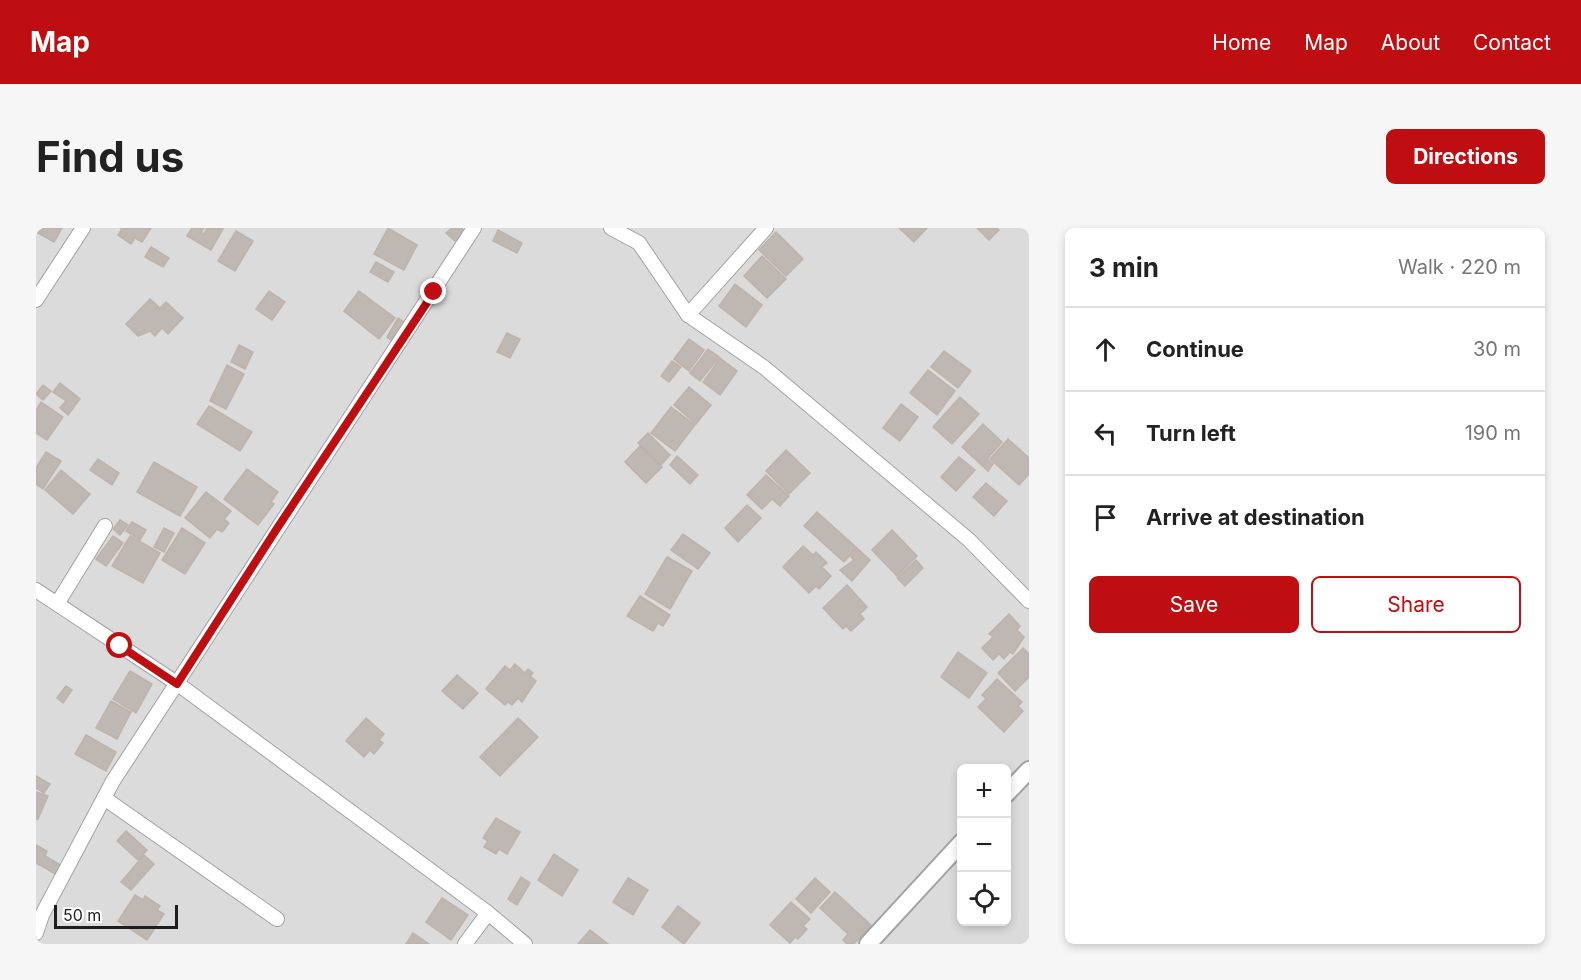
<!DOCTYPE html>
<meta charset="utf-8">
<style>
:root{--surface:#fff;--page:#f6f6f6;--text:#222;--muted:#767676;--line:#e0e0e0;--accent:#be0e11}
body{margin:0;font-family:Inter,sans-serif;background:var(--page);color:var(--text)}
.controls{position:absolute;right:18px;bottom:18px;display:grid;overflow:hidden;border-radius:9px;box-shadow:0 3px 9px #0003}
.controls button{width:54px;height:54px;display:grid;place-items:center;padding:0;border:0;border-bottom:2px solid var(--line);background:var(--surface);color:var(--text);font:30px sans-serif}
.scale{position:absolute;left:18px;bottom:15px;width:124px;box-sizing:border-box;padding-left:6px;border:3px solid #1e1e1e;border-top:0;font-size:16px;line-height:21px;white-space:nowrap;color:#1e1e1e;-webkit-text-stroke:4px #fff;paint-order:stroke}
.stop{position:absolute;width:18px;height:18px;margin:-14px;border:4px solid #be0e11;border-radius:50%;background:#fff}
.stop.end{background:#be0e11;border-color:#fff;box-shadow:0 2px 6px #0008}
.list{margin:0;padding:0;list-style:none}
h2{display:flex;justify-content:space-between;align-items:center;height:78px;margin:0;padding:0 24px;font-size:26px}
h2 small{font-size:20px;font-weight:400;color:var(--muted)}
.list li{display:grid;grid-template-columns:39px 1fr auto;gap:18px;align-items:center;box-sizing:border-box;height:84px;padding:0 24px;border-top:2px solid var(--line)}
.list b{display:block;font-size:22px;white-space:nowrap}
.list em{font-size:20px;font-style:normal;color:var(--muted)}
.actions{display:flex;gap:12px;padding:18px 24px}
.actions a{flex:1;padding:14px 0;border:2px solid var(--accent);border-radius:9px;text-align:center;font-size:21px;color:var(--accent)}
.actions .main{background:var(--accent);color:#fff}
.icon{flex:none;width:33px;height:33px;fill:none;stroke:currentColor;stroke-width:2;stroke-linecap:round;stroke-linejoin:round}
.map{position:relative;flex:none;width:993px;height:716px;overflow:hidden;border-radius:9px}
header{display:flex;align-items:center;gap:36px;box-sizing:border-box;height:84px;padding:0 30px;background:var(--accent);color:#fff}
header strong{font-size:28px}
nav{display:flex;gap:33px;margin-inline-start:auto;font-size:21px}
.intro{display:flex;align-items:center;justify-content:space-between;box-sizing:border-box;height:144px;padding:0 36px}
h1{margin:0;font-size:42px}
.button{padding:15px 27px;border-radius:9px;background:var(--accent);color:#fff;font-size:21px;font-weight:700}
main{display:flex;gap:36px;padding:0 36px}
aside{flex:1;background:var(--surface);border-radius:9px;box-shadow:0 3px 9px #0003}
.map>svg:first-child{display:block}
.residential{fill:#dcdbdb;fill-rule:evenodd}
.building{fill:#bfb7b2;stroke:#bfb2a9;stroke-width:1.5}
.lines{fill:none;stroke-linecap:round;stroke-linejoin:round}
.minor-casing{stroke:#a2a2a2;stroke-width:16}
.tertiary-casing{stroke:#a2a2a2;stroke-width:20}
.minor{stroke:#fff;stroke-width:14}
.tertiary{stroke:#fff;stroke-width:16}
.route{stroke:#be0e11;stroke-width:8}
</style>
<header>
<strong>Map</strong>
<nav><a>Home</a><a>Map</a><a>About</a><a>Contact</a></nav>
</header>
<div class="intro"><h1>Find us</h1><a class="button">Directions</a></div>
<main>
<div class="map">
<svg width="993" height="716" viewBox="0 0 993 716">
<rect width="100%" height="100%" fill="#efebe5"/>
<!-- residential -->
<path class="residential" d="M0,0H993V716H0ZM926,540H970V694H926Z"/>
<!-- building -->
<g class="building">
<path d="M0,0H26L18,14L0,4Z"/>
<path d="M84,0H115L106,14L99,10L95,16L82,7L86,1Z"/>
<path d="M156,0H168L165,4L168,6L171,0L187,1L175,22L151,8Z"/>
<path d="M352,0L381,17L368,42L338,26Z"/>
<path d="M416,0H425L429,3L419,13L410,5Z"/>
<path d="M863,0H891L878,14Z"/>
<path d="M941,0H961L963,2L953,12Z"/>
<path d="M462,2L486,15L481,25L457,13Z"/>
<path d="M200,3L217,13L199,43L182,33Z"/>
<path d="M740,4L767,31L750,48L723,22Z"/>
<path d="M115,19L133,30L127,39L109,29Z"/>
<path d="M726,28L750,51L731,70L708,48Z"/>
<path d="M340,34L358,44L352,54L334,44Z"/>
<path d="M699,56L726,77L710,99L683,78Z"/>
<path d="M233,63L249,74L236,92L220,81Z"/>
<path d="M323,63L359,90L343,111L308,83Z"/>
<path d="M114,71L124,80L130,74L147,90L132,106L126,100L119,108L114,103L102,108L90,96Z"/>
<path d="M362,90L371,96L359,115L351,109Z"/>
<path d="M471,105L484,111L474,130L461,124Z"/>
<path d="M653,111L668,122L653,143L638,131Z"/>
<path d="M203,117L217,124L209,141L195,134Z"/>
<path d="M672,121L683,129L664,153L654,145Z"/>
<path d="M908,123L935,143L922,160L895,139Z"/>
<path d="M684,130L701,143L684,167L667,154Z"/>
<path d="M636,133L645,139L633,154L625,148Z"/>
<path d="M191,137L208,146L190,181L174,173Z"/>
<path d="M892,142L919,163L901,187L874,165Z"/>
<path d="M24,155L44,171L32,187L24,180L30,173L17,164Z"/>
<path d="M7,157L15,163L7,172L0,166Z"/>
<path d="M653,159L675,177L660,196L638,177Z"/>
<path d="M924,169L943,186L916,216L897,199Z"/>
<path d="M5,174L27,189L11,212L0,205V182Z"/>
<path d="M865,176L882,189L864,213L847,200Z"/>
<path d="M173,178L216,204L204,223L161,196Z"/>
<path d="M635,179L659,197L639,223L615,205Z"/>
<path d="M947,196L966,214L951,231L957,236L952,243L926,219Z"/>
<path d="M612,205L634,227L625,237L602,215Z"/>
<path d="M972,211L993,230V246L983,257L954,231Z"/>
<path d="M604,218L626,239L610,255L589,234Z"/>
<path d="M750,222L774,245L753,266L730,243Z"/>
<path d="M10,224L25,233L7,261L0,256V240Z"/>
<path d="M641,228L662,247L654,256L634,237Z"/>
<path d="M923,229L939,242L920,263L905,249Z"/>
<path d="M62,231L83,245L76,257L54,242Z"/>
<path d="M118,234L161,259L144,288L101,264Z"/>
<path d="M211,241L242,264L235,274L238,276L222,297L188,271Z"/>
<path d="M25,242L54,266L37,286L9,262Z"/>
<path d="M730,247L753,268L744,278L736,271L726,281L711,267Z"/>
<path d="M950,255L971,273L958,288L937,269Z"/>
<path d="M170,264L195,283L188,291L193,295L186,304L181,301L174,310L149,290Z"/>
<path d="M711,277L725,290L702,314L689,300Z"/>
<path d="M781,284L821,320L808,334L768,298Z"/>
<path d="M84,292L92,297L84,307L77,301Z"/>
<path d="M96,294L110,302L104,312L90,303Z"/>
<path d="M128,300L138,305L128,324L118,319Z"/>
<path d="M146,300L169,315L149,346L126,332Z"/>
<path d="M856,302L881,328L861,348L836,322Z"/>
<path d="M647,306L674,325L662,341L635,322Z"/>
<path d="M77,308L87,315L70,338L60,331Z"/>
<path d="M94,308L124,325L107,355L76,338Z"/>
<path d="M767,318L777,327L780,324L791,335L786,339L795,348L783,361L780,358L773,365L747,339Z"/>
<path d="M822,321L834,332L816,353L804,342L818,332L815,329Z"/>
<path d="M631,329L656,343L634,381L609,366Z"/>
<path d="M880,332L887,340L869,358L861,350Z"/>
<path d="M811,357L831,379L824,386L828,391L815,403L810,398L807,401L787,380Z"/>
<path d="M604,368L634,387L627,398L622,395L617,403L591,388Z"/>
<path d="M973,386L984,398L981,402L988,409L977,426L974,424L968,431L963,426L957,432L946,420L957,409L953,406Z"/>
<path d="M987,420L993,426V449L979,463L962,445Z"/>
<path d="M922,424L951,445L933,470L905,449Z"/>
<path d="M479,436L489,445L492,441L497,445L494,448L500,453L486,474L482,470L476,477L472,474L469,477L450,461L469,438L474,442Z"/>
<path d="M94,443L116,456L100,485L77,471Z"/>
<path d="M421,447L442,465L427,481L406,463Z"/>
<path d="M961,451L986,474L982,478L987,483L968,504L942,479L950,471L946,467Z"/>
<path d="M30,458L36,462L27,475L21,470Z"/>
<path d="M75,473L95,484L81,511L60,500Z"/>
<path d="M330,490L348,506L343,512L347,515L338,526L334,522L328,529L310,513Z"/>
<path d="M482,490L502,509L464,548L444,529Z"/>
<path d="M50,507L80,524L70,543L39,526Z"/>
<path d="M0,548L14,556L8,565L0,560Z"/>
<path d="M0,564L12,568L2,591H0Z"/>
<path d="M460,590L484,604L471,626L463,621L460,626L448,619L452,613L447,610Z"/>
<path d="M90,603L111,622L102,632L81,613Z"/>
<path d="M0,617L11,623L9,628L28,639L23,648L0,635Z"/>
<path d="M518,626L542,642L526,668L502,652Z"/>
<path d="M108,627L118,636L95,662L85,654Z"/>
<path d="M485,649L494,655L481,677L472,671Z"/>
<path d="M592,650L612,662L597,687L577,674Z"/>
<path d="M779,650L794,664L775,685L760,671Z"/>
<path d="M799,664L835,697L818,716H811L807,712L812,706L784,680Z"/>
<path d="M99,667L107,672L109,668L124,678L121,682L128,686L111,712L82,693Z"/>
<path d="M406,670L432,687L415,712L390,694Z"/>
<path d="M755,674L774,691L767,698L771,701L762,711L759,709L754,715L734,697Z"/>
<path d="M642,678L664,695L648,716L626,699Z"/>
<path d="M554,702L572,716H542Z"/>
<path d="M377,705L393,716H370Z"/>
</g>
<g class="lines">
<defs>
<g id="minor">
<path d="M575,0L603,15L652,87L729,140L933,312L993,373"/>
<path d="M0,72L47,0"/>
<path d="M652,87L730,0"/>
<path d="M0,362L142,456L452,685L489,716"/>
<path d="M21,376L69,298"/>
<path d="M68,570L241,691"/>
<path d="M0,705L6,687L77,553L438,0"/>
<path d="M429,716L452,685"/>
</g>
<g id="tertiary">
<path d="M970,566L993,542"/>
<path d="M832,716L926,614"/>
</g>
</defs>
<!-- minor casing -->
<use href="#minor" class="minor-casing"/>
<!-- tertiary casing -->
<use href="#tertiary" class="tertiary-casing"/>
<!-- minor -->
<use href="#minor" class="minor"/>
<!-- tertiary -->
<use href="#tertiary" class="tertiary"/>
</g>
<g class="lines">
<!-- route -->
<path class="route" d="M84,418L141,456L240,302L398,64"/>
</g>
</svg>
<div class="controls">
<button>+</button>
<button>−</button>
<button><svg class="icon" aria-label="locate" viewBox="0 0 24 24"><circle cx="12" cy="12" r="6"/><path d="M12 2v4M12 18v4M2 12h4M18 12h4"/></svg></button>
</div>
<div class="scale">50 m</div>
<div class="stop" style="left:84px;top:418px"></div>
<div class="stop end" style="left:398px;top:64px"></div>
</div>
<aside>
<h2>3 min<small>Walk · 220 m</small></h2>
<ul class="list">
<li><svg class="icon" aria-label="ahead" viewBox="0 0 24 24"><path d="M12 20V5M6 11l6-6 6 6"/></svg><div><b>Continue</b></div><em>30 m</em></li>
<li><svg class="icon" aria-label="left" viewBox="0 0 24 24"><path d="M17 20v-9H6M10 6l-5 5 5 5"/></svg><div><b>Turn left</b></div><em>190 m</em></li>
<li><svg class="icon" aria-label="arrive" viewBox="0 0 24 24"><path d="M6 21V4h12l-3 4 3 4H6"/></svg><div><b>Arrive at destination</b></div></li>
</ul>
<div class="actions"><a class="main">Save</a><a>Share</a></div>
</aside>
</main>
